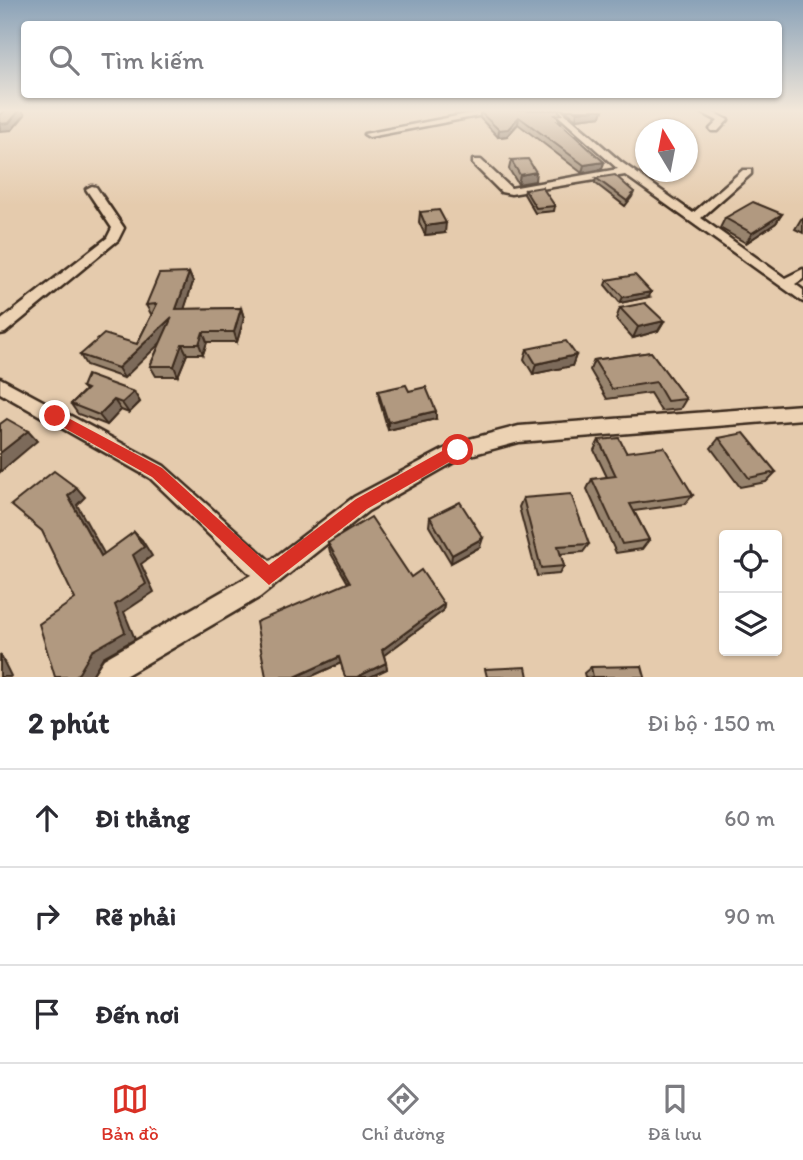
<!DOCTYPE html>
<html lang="vi">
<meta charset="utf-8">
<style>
:root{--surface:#fff;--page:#f2f2f3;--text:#2b2b33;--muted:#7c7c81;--line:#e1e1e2;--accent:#d93025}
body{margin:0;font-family:Itim,sans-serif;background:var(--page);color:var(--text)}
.controls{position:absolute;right:21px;bottom:21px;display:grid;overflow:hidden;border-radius:7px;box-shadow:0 2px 5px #0004}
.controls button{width:63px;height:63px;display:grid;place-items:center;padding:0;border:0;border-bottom:2px solid var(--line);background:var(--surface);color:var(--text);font:35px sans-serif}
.compass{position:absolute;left:635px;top:119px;width:63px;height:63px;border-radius:50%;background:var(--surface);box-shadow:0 2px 5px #0004;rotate:350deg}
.stop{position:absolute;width:21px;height:21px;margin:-16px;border:5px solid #d93025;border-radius:50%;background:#fff}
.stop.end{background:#d93025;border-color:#fff;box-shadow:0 2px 7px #0008}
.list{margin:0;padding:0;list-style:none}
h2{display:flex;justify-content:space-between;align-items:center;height:91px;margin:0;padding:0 28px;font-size:30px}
h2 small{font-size:23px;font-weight:400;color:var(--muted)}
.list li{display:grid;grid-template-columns:46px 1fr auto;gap:21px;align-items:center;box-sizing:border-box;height:98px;padding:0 28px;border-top:2px solid var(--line)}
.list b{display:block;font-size:26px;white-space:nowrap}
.list em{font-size:23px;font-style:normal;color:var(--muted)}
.icon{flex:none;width:38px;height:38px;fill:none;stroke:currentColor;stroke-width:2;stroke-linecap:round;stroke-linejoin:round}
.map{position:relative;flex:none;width:803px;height:677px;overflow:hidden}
.search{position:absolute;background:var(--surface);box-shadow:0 2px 5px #0004;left:21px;right:21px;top:21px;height:77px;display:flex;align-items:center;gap:18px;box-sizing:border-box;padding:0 24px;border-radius:7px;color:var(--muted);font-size:26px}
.sheet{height:385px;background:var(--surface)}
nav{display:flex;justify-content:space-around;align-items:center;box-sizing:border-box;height:98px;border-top:2px solid var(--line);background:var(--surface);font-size:19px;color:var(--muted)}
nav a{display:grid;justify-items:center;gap:4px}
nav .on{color:var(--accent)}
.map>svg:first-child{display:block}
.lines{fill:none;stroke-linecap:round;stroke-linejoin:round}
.street-casing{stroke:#3b2a1e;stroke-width:5}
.street{fill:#ecd2b3;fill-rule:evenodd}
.wall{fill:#98846e;stroke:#3b2a1e;stroke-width:2}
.shaded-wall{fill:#7c6b5a;stroke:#3b2a1e;stroke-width:2}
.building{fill:#b19980;stroke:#3b2a1e;stroke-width:2}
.route{fill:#d93025}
</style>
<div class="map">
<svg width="803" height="677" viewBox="0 0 803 677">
<rect width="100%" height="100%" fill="#e5cbad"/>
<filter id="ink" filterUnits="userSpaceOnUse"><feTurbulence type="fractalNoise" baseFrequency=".0143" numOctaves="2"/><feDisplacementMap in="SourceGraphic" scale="14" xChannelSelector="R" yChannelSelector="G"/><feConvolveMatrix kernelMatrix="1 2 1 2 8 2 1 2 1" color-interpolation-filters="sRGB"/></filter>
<g filter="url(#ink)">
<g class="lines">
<defs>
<g id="street">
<path d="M488,110H509L369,137L364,134Z"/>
<path d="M552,110H561L621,162L693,213L743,170H751V174L701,218L785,278L803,269V279L795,284L803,290V302L625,175L511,194L501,192L473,164V160H481L511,188L618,169Z"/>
<path d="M697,110H709L728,120L718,131H712L710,129L718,121Z"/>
<path d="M92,186L96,187L124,228L118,240L5,333L0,334V321L107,238L112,228L86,189Z"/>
<path d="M0,378L164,466L270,561L354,497L458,442L519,426L803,405V419L519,442L463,457L368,511L260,597L123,677H92L104,659L251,575L150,478L0,393Z"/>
</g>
</defs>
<!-- street casing -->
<use href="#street" class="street-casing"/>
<!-- street -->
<use href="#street" class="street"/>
</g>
<!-- wall -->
<g class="wall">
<path d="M565,110H603L601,116L576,119Z"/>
<path d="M480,112L561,120L562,121L561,124L604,162L602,169L582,173L518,124L507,136L498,137L480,118Z"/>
<path d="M511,160L535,181L518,184L509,169Z"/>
<path d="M596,178L634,192L632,197L625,206L595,183Z"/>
<path d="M525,190L555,206L554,211L535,213L524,194Z"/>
<path d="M420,212L445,233L425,235L419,222Z"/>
<path d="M782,214L776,223L746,243L720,228L725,218Z"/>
<path d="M803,218V233L795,229L801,219Z"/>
<path d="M189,273L193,282L184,309L241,308L244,318L237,342H207L203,354H187L178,376H156L150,366L161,341L124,378L86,365L80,355L137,344L152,314H151L146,305Z"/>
<path d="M607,280L649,297L620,303L605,285Z"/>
<path d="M620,308L664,321L658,331L633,338L616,319Z"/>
<path d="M527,349L576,355L572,366L533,374L524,359Z"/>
<path d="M651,352L686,399L680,409L661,411L650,393L607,399L590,370L594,360Z"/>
<path d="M82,387L134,392L140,402L129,413L121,410L107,425L78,414L71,404L85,390Z"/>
<path d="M378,391H409L436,419L388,430L379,399Z"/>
<path d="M719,438L776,472L766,482L740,487L711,448Z"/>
<path d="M599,440L626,452L693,495L685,504L634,511L649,540L642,549L616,553L587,489L592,479L607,477L594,450Z"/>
<path d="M523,498L589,544L583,552L560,554L564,566L559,574L537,576L519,507Z"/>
<path d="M430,517L480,547L451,563L429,526Z"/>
<path d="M328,543L411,577L444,604L443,611L384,655L387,669L370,677H345L341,663L310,677H266L348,583L330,552Z"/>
<path d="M591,667L645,677H585L584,673Z"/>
</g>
<!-- shaded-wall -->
<g class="shaded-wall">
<path d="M20,110H22L25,115L12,130L0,131V124Z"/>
<path d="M594,110H603L601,116L576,119L577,112Z"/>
<path d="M519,117L518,124L507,136L498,137L499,130Z"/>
<path d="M604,162L602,169L582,173L584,165Z"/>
<path d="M536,172L535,181L518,184L520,175Z"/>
<path d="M782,214L776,223L746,243L752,233Z"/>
<path d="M446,223L445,233L425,235L426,226Z"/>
<path d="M189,273L193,282L181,319L176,309Z"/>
<path d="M651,292L649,297L620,303L623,297Z"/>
<path d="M241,308L244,318L237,342L234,332Z"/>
<path d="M172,317L177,327L124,378L118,368Z"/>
<path d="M664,321L658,331L633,338L638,327Z"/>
<path d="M203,332L207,342L203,354L199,344Z"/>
<path d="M182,344L187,354L178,376L174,366Z"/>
<path d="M576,355L572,366L533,374L536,364Z"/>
<path d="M134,392L140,402L129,413L122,403Z"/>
<path d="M114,400L121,410L107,425L99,415Z"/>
<path d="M436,411V419L388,430V422Z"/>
<path d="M28,431L37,441L0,472V453Z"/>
<path d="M77,488L85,497L77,505L110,564L101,556L68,496Z"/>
<path d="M134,532L142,540L152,556L141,564L154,592L124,612L135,639L103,657L91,677H74L115,605L133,555Z"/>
<path d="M483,538L480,547L451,563L452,555Z"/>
<path d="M444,604L443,611L383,656L382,650Z"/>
<path d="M0,654L11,676L10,677H0Z"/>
<path d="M339,657L341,663L310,677H295Z"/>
<path d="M386,663L387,669L370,677H357Z"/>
</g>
<!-- building -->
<g class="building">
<path d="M6,110H20L9,123L0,124V115Z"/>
<path d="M487,110H558L562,114L555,115L562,121H558L604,162L584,165L519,117L508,129L499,130L480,112Z"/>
<path d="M574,110H594L577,112Z"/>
<path d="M528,159L536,172L520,175L511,160Z"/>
<path d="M615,175L634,192L627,201L596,178Z"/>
<path d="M542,187L555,206L536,208L525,190Z"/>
<path d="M753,202L782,214L752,233L725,218Z"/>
<path d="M439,210L446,223L426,226L420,212Z"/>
<path d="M189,273L176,309L241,308L234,332H203L199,344H182L174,366H150L172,317L118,368L80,355L104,334L137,344L157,304L146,305L159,274Z"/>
<path d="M635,275L651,292L623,297L607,280Z"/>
<path d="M645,303L664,321L638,327L620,308Z"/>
<path d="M566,341L576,355L536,364L527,349Z"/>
<path d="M651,352L686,399L667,401L656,382L612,389L594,360Z"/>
<path d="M87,375L134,392L122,403L114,400L99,415L71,404L87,389L82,387Z"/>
<path d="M406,385L409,391L426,387L436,411L388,422L378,391Z"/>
<path d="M7,419L28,431L0,453V424Z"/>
<path d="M744,433L776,472L749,478L719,438Z"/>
<path d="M619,438L626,452L664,447L693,495L630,504L649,540L622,544L592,479L616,476L599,440Z"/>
<path d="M54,471L77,488L68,496L101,556L134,532L144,547L133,555L146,584L115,605L125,632L92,651L79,673L74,677H55L39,624L75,599L42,531L11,505Z"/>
<path d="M571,494L589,544L558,546L564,566L541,568L523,498Z"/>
<path d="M460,502L483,538L452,555L430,517Z"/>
<path d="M371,517L411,577L421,570L444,604L382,650L386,663L357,677H345L339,657L295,677H266L256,622L350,582L328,543Z"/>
<path d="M642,666L645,677H593L591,667Z"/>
<path d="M526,667L528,677H487L485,669Z"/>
</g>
</g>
<!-- sky -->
<linearGradient id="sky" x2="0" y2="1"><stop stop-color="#8aa2b8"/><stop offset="0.54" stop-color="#f3e8da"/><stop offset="1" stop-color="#f3e8da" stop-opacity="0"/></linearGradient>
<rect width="803" height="205" fill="url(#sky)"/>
<!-- route -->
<path class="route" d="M55,411L162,468L269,565L356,499L453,445L458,444L465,450L463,454L367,509L269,585L152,477L50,420L49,416Z"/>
</svg>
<div class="controls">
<button><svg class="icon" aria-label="locate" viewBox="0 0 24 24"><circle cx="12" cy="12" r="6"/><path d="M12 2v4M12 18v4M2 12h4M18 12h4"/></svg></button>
<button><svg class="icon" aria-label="layers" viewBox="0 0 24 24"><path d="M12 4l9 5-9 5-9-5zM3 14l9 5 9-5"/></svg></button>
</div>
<svg class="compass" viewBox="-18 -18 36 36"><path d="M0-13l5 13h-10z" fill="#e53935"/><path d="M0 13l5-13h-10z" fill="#7c7c81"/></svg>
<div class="stop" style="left:458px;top:450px"></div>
<div class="stop end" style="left:55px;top:416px"></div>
<div class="search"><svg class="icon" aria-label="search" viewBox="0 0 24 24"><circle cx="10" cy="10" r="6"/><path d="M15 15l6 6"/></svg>Tìm kiếm</div>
</div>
<section class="sheet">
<h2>2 phút<small>Đi bộ · 150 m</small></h2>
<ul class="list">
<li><svg class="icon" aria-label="ahead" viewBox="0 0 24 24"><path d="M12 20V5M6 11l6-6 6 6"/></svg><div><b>Đi thẳng</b></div><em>60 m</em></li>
<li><svg class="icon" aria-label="right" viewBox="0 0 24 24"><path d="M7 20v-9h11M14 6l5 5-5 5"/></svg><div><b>Rẽ phải</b></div><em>90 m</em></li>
<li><svg class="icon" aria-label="arrive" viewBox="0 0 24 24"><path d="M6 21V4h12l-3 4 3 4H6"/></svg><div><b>Đến nơi</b></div></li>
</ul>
</section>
<nav>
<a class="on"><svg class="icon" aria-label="map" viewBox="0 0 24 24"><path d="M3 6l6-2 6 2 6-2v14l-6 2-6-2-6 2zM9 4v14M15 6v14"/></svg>Bản đồ</a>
<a><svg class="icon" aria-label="directions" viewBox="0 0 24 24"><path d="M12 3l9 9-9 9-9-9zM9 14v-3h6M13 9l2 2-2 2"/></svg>Chỉ đường</a>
<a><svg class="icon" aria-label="saved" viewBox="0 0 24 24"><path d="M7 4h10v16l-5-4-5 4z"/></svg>Đã lưu</a>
</nav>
